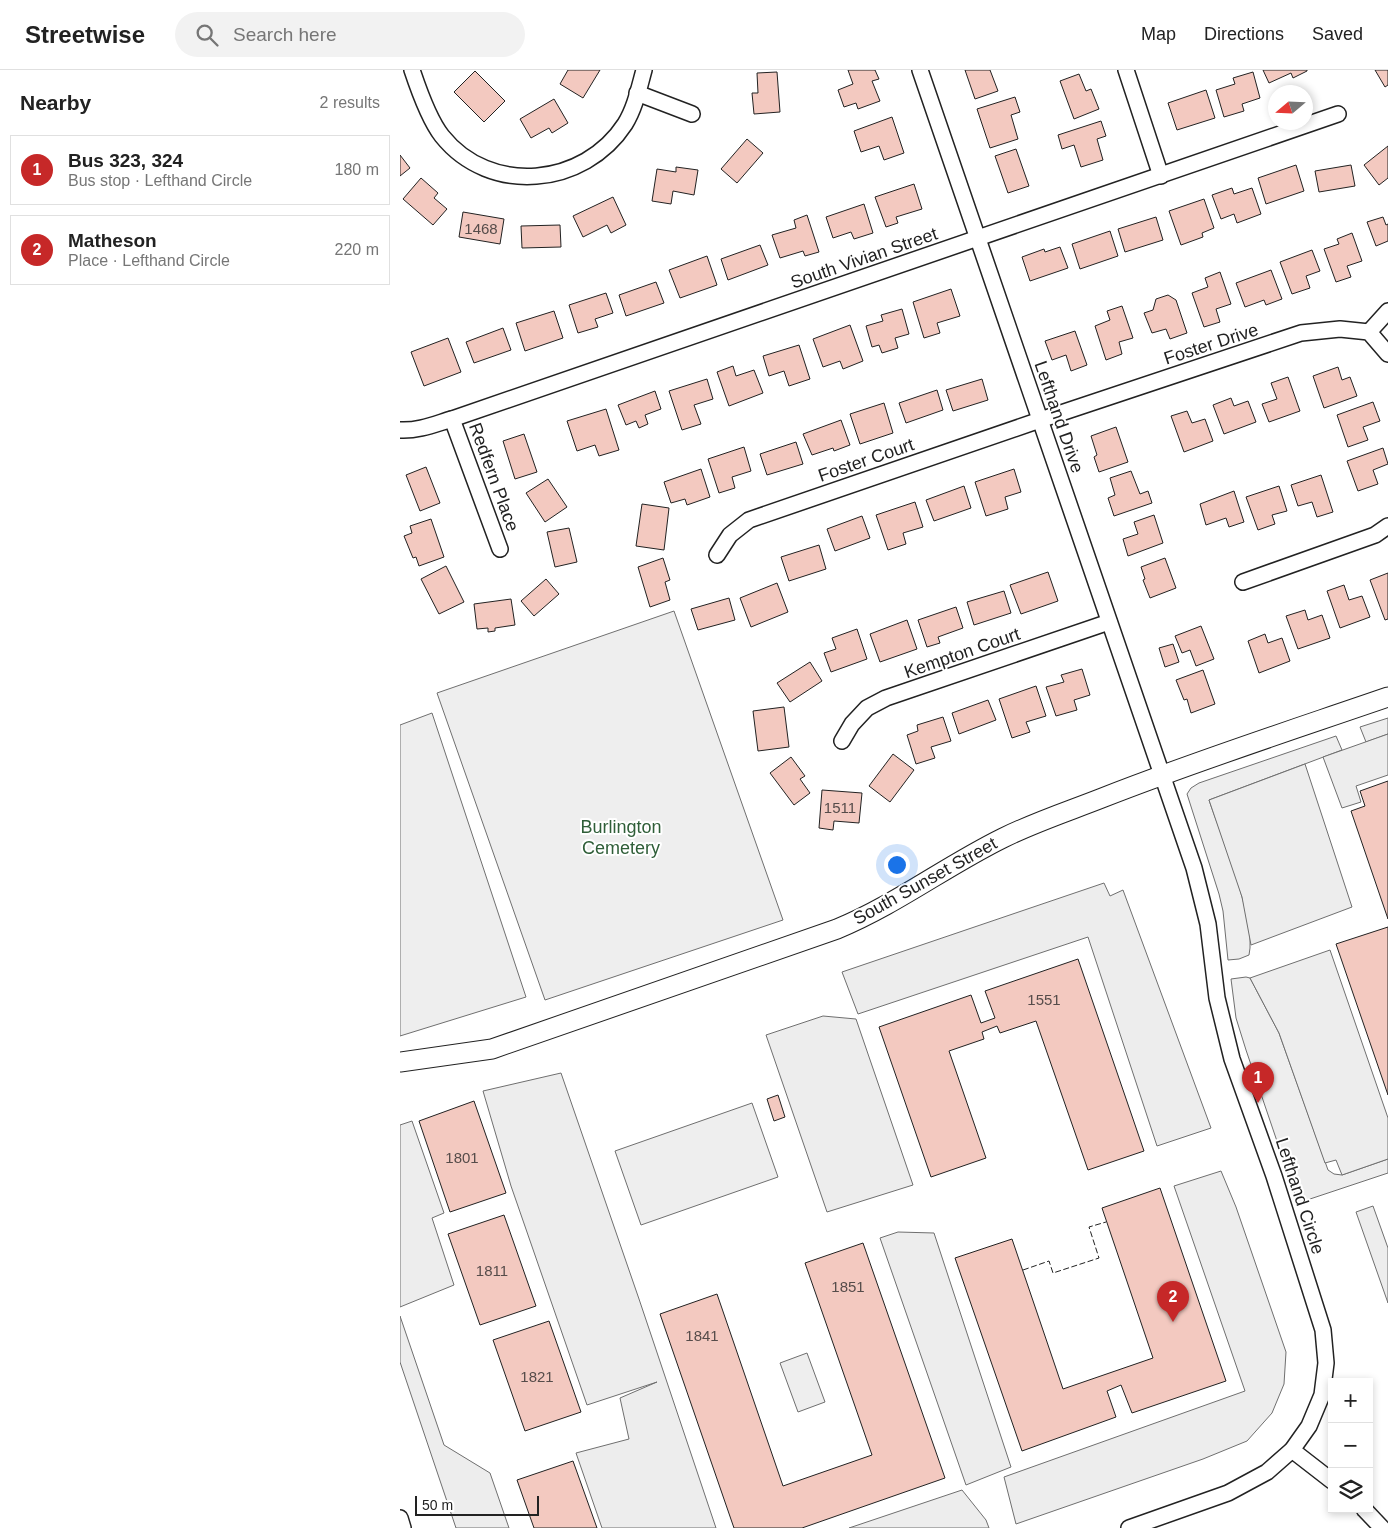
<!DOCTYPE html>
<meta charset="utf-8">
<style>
:root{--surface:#fff;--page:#f2f2f2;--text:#222;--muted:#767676;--line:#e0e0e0;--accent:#c62828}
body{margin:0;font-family:Arial,sans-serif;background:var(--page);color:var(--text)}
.controls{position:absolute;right:15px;bottom:15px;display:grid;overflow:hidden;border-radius:0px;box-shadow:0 2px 8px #0003}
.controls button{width:45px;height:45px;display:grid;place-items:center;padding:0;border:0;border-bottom:1px solid var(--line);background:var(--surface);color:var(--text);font:25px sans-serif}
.compass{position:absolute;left:868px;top:15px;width:45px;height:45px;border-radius:50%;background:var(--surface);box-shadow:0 2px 8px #0003;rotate:251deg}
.scale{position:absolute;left:15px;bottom:12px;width:124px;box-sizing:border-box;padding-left:5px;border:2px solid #222;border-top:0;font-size:14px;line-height:18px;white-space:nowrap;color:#222;-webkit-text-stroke:4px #fff;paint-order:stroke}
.you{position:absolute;left:496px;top:794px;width:18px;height:18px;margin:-12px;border:4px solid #fff;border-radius:50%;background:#1a73e8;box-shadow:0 0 0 8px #1a73e833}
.badge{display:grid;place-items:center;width:32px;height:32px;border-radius:50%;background:var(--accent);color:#fff;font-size:16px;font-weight:700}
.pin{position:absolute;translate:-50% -41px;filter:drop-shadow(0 1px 2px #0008)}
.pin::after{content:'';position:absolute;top:26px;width:18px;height:15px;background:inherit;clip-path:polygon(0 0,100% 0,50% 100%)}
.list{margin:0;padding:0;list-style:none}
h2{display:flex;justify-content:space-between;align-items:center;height:65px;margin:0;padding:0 20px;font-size:21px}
h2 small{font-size:16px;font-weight:400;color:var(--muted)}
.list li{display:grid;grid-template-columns:32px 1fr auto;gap:15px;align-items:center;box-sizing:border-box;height:70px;margin:0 10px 10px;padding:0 10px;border:1px solid var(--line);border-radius:0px}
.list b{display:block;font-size:19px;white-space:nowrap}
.list p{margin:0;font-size:16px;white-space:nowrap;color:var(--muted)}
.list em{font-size:16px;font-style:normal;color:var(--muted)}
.icon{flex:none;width:28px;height:28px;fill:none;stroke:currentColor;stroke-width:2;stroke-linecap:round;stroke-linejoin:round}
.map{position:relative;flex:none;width:988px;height:1458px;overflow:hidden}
header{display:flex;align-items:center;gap:30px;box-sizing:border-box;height:70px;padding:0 25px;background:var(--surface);border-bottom:1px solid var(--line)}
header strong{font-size:24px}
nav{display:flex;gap:28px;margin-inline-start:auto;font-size:18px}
.search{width:350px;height:45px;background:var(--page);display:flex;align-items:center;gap:12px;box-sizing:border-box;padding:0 18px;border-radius:28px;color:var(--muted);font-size:19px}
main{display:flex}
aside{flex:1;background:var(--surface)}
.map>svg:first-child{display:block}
.green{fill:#eee;stroke:#6f6f6f}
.parking{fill:#ededed;stroke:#6f6f6f}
.building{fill:#f3c9c0;stroke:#222}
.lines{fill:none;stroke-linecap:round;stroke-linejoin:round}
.minor-casing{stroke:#222;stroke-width:18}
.tertiary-casing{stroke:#222;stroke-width:21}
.minor{stroke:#fff;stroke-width:15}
.tertiary{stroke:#fff;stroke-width:19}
.fence{stroke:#222;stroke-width:1;stroke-dasharray:6 2.5;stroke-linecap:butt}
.labels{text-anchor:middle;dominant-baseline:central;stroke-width:4;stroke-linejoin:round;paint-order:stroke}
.number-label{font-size:15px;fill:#564c4a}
.street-label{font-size:18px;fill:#222;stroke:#fff}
.park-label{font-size:18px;fill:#2f5e38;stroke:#fff}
</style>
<header>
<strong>Streetwise</strong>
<div class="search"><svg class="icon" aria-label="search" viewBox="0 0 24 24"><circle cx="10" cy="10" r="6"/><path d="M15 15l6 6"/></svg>Search here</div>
<nav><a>Map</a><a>Directions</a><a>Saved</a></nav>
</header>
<main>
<aside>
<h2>Nearby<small>2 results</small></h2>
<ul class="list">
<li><span class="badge">1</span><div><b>Bus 323, 324</b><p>Bus stop · Lefthand Circle</p></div><em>180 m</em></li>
<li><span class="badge">2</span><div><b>Matheson</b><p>Place · Lefthand Circle</p></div><em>220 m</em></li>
</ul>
</aside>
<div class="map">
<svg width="988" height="1458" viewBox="0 0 988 1458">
<rect width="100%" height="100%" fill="#fff"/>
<!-- green -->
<g class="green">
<path d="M274,541L383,850L145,930L37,623Z"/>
<path d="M32,643L126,927L0,966V655Z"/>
<path d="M988,648V664L966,672L960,657Z"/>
<path d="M936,666L942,680L809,730C821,766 857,851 849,885L839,889L828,890L823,841L819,824L787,724L791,718L799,713Z"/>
<path d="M846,907L850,908L879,963L928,1100L934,1104L942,1105L988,1089V1103L898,1133L846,980L836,948L831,909Z"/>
<path d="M352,1033L378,1107L241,1155L215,1081Z"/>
<path d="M407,1283L425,1332L398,1342L380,1293Z"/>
</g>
<!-- parking -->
<g class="parking">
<path d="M988,664V705L956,716L961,732L942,738L923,687Z"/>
<path d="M905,694L952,837L851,875L842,827L809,730Z"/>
<path d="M704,813L710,826L723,820L811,1058L757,1076L688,867L458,944L442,902Z"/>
<path d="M930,880L988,1048V1089L942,1105L936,1090L925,1093L879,963L850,908Z"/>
<path d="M423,946L456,949L513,1115L427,1142L366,965Z"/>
<path d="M161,1003L239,1229L316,1458H202L176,1383L229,1369L220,1328L257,1312L187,1335L111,1116L83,1021Z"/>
<path d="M12,1051L44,1143L32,1148L54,1215L0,1237V1055Z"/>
<path d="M821,1101L836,1137L886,1282L884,1314L872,1343L847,1371L803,1389L616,1454L604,1407L845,1321L774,1116Z"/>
<path d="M973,1136L988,1178V1233L956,1142Z"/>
<path d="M498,1162L534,1163L611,1397L566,1415L480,1168Z"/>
<path d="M0,1246L44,1375L90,1403L109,1458H56L0,1292Z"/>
<path d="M562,1420L586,1450L589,1458H449Z"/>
</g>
<!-- building -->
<g class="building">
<path d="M168,0H200L183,28L160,14Z"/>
<path d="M448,0H475L479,9L472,11L480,31L458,39L456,33L444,37L438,20L453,14Z"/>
<path d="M565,0H590L598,21L575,29Z"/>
<path d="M863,0H907V1L893,8L891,3L869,13Z"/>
<path d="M975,0H988V15L985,17Z"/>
<path d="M75,1L105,31L84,52L54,22Z"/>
<path d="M377,2L380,42L354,44L352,23H358L357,3Z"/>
<path d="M853,2L860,28L842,34L844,41L824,47L816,20L835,14L833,8Z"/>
<path d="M679,4L686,21L691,19L699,39L674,49L660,11Z"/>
<path d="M806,20L815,48L777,60L768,33Z"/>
<path d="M615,27L620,42L611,45L618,69L590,78L577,39Z"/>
<path d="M154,29L168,53L152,63L149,58L131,68L120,49Z"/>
<path d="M492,47L504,83L484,90L479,76L461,82L454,61Z"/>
<path d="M701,51L706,66L697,69L703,90L681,97L674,75L662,79L658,65Z"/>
<path d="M347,69L363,83L337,113L321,99Z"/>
<path d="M988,76V108L979,115L964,95Z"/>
<path d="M616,79L629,116L608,123L595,86Z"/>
<path d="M0,85L10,98L0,106Z"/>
<path d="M896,95L904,121L866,134L858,108Z"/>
<path d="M951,95L955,116L919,122L915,101Z"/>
<path d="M276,97L298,100L294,125L273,121L271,134L252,131L257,99L276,102Z"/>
<path d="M21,108L38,123L34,128L47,139L33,155L3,129Z"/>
<path d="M514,114L522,139L496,147L498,153L486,157L475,127Z"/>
<path d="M832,118L834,124L852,118L861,144L837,153L834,144L821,149L812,125Z"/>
<path d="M213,127L226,155L211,163L207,155L183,167L173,146Z"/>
<path d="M804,129L814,158L802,163L803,167L781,175L769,141Z"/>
<path d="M464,134L473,163L454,169L451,162L433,168L426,147Z"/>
<path d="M63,142L104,149L100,174L59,167Z"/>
<path d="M407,145L419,182L405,186L403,181L380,188L372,165L396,158L394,150Z"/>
<path d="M756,147L763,170L725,182L718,159Z"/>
<path d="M983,147L986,155L988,154V171L976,176L967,152Z"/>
<path d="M160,155L161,177L122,178L121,156Z"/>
<path d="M710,161L718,186L680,199L672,174Z"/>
<path d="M952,163L962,191L947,196L951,207L936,212L924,179L939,174L937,169Z"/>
<path d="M360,175L368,195L328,210L321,189Z"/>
<path d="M660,177L668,198L630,211L622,187L644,179L645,182Z"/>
<path d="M912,180L920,201L906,206L910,218L892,224L880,192Z"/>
<path d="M307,186L317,215L280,228L269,200Z"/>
<path d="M871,200L882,229L866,235L864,230L845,237L836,213Z"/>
<path d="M820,202L831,234L816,239L820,252L804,257L792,223L808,217L805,208Z"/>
<path d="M256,212L264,233L226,246L219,225Z"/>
<path d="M551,219L560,246L537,253L540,263L524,268L513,232Z"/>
<path d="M206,223L213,243L195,249L198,257L178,263L169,235Z"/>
<path d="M768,225L776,230L787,263L770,269L766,259L752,263L744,243L753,240L756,229Z"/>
<path d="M722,236L733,268L719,272L722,284L706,290L695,256L710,250L707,241Z"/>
<path d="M502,239L509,264L495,268L498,278L482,283L479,275L472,277L466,256L483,251L481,245Z"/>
<path d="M154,241L163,268L125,281L116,253Z"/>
<path d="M450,255L463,291L443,299L440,291L423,297L413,269Z"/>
<path d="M103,258L111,280L74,293L66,272Z"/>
<path d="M675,261L687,295L671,301L666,285L652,290L645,271Z"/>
<path d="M48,268L61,302L24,316L11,282Z"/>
<path d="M399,275L410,309L389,316L384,301L369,306L363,286Z"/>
<path d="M333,296L336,306L354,300L363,323L329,336L317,302Z"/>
<path d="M938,297L942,310L950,307L957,326L924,338L913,306Z"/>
<path d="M888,307L900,341L869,352L862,334L877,329L871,313Z"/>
<path d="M307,309L313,329L294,335L301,354L282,360L269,321Z"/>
<path d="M582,309L588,330L553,341L546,320Z"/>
<path d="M537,320L543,340L506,353L499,333Z"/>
<path d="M255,321L261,339L245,345L248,354L239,358L236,351L226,355L218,335Z"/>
<path d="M831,328L834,336L848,331L856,352L824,364L813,335Z"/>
<path d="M973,332L980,351L963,357L968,370L948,377L937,345Z"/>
<path d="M484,333L493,363L460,374L450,344Z"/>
<path d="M206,339L219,380L199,386L195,375L177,381L167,351Z"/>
<path d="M787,341L792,353L805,349L813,371L784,382L771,346Z"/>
<path d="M441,350L450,375L434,381L433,378L412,385L403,364Z"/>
<path d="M716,357L728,392L699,402L694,387L697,385L691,366Z"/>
<path d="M124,364L137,402L115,409L103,371Z"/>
<path d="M396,372L403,394L367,405L360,384Z"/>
<path d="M344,377L351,401L332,407L335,418L319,423L308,389Z"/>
<path d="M983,378L988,394L973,400L978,414L958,421L947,391Z"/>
<path d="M26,397L40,433L20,441L6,405Z"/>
<path d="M301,399L310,427L287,435L285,429L271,433L264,412Z"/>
<path d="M614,399L621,422L605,427L608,439L586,446L575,412Z"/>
<path d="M731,401L740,424L748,421L752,433L714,446L708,428L715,425L710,408Z"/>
<path d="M921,405L933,442L917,447L912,432L898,436L891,415Z"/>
<path d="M148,409L167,437L145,452L126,423Z"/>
<path d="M564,416L571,438L534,451L526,430Z"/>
<path d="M879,416L887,441L872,445L875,454L858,460L846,427Z"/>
<path d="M834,421L844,452L829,457L826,448L806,455L800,434Z"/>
<path d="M515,432L523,457L503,463L506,474L488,480L476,445Z"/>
<path d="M242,434L269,438L264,480L236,476Z"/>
<path d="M754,445L763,473L728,486L723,469L738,464L734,452Z"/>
<path d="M462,446L470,468L435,481L427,459Z"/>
<path d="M31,449L44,487L19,496L16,487L13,488L4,466L12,463L10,456Z"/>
<path d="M169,458L177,492L155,497L147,462Z"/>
<path d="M419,475L426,499L389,511L381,487Z"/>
<path d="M263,488L270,510L265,512L270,530L250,537L238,497Z"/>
<path d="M765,488L776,518L750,528L743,510L745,509L741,497Z"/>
<path d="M46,496L64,532L39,544L21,509Z"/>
<path d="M648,502L658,531L621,544L610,515Z"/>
<path d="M988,503V549L985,550L970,510Z"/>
<path d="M146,509L159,524L134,546L121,531Z"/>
<path d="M377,513L388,542L351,557L340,528Z"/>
<path d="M944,515L949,530L962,526L970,547L940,558L927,521Z"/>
<path d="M604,521L611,543L574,555L567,532Z"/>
<path d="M329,528L335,550L298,560L291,539Z"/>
<path d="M111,529L115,555L95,558V561L88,562V558L77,559L74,534Z"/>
<path d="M556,537L563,558L538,567L540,573L527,577L518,550Z"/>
<path d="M905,540L908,550L922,545L930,568L898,579L886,546Z"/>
<path d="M507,550L517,579L480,592L470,564Z"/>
<path d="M801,556L814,589L796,596L790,580L782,583L775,566Z"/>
<path d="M457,559L467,589L431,602L424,583L436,579L432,568Z"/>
<path d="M865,564L868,573L882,568L890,591L859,603L848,571Z"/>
<path d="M773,574L779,592L765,597L759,578Z"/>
<path d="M410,592L422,611L390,632L377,613Z"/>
<path d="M682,599L690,625L674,630L677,640L656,646L646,617L664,612L661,605Z"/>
<path d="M803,600L815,634L791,643L787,629L784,630L776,610Z"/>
<path d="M636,616L646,646L626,652L630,662L612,668L599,629Z"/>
<path d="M588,630L596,650L559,664L552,643Z"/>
<path d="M384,637L389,677L358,681L353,641Z"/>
<path d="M543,647L551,671L531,677L535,688L516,694L507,665L518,661L517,655Z"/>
<path d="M493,684L514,700L490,732L469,716Z"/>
<path d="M391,687L405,706L400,709L410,723L394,735L370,703Z"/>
<path d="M988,711V849L951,741L965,736L960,721Z"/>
<path d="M422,720L462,723L459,753L434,751L433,760L419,758Z"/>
<path d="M988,857V1025L936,874Z"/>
<path d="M678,889L744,1081L688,1100L636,951L600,963L597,956L582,962L584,969L549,981L586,1088L531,1107L479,957L571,925L581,953L595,948L585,921Z"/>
<path d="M378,1025L385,1047L374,1051L367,1029Z"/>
<path d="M74,1031L106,1123L50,1142L19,1051Z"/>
<path d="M760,1118L826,1311L732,1343L721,1315L707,1321L716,1347L622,1381L555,1188L612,1169L663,1319L753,1288L702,1138Z"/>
<path d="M104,1145L136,1236L80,1255L48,1164Z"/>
<path d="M463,1173L545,1408L402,1458H334L260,1244L317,1224L383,1416L472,1385L405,1193Z"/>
<path d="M149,1251L181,1342L125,1361L93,1270Z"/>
<path d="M173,1391L197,1458H134L117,1410Z"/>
</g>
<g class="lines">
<defs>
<g id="minor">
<path d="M12,0C18,18 30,51 42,66C90,126 184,117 225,54C235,38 239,18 244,0"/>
<path d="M520,0L794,798L808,854L817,928L832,989L874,1106L923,1260L926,1293L922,1325L909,1356L892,1380L867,1402L828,1423L729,1458"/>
<path d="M726,0L761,106"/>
<path d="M237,23L292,44"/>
<path d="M969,262L988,241"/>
<path d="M52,349L100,479"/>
<path d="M0,360C19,361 35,354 52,349L938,44"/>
<path d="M317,485L330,465L349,450L640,350L901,263L940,259L969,262L988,284"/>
<path d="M843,512L975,465L988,456"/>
<path d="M442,671L452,654L467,638L486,628L709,552"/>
<path d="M892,1380L932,1411"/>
<path d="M964,1439L982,1458"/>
<path d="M0,1448L3,1458"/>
</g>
<path id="tertiary" d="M0,992L92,979L437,859C497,834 546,796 603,768C635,752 669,741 702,728C796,691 892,660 988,627"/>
</defs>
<!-- minor casing -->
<use href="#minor" class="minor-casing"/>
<!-- tertiary casing -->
<use href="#tertiary" class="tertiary-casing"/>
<!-- minor -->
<use href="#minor" class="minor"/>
<!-- tertiary -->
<use href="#tertiary" class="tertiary"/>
<!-- fence -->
<path class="fence" d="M623,1200L649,1191L653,1203L699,1188L689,1157L706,1152"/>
</g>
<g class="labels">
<!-- number labels -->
<g class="number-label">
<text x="81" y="158">1468</text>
<text x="440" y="737">1511</text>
<text x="644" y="929">1551</text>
<text x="62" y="1087">1801</text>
<text x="92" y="1200">1811</text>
<text x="448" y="1216">1851</text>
<text x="302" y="1265">1841</text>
<text x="137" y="1306">1821</text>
</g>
<!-- street labels -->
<g class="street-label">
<text transform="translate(464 188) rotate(-19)">South Vivian Street</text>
<text transform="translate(811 274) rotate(-18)">Foster Drive</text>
<text transform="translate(659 347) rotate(71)">Lefthand Drive</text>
<text transform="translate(466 390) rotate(-19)">Foster Court</text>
<text transform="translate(94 407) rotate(70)">Redfern Place</text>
<text transform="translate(562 583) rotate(-19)">Kempton Court</text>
<text transform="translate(525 811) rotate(-29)">South Sunset Street</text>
<text transform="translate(900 1126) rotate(72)">Lefthand Circle</text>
</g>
<!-- park labels -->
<g class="park-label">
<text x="221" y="757">Burlington<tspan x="221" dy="21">Cemetery</tspan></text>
</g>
</g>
</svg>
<div class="controls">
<button>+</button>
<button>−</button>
<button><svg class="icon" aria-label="layers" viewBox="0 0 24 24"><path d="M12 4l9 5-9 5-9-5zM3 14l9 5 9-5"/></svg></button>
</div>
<svg class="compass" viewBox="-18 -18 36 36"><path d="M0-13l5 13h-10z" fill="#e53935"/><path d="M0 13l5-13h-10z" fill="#767676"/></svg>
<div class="scale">50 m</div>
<div class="you"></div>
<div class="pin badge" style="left:858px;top:1033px">1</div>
<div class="pin badge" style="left:773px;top:1252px">2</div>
</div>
</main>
